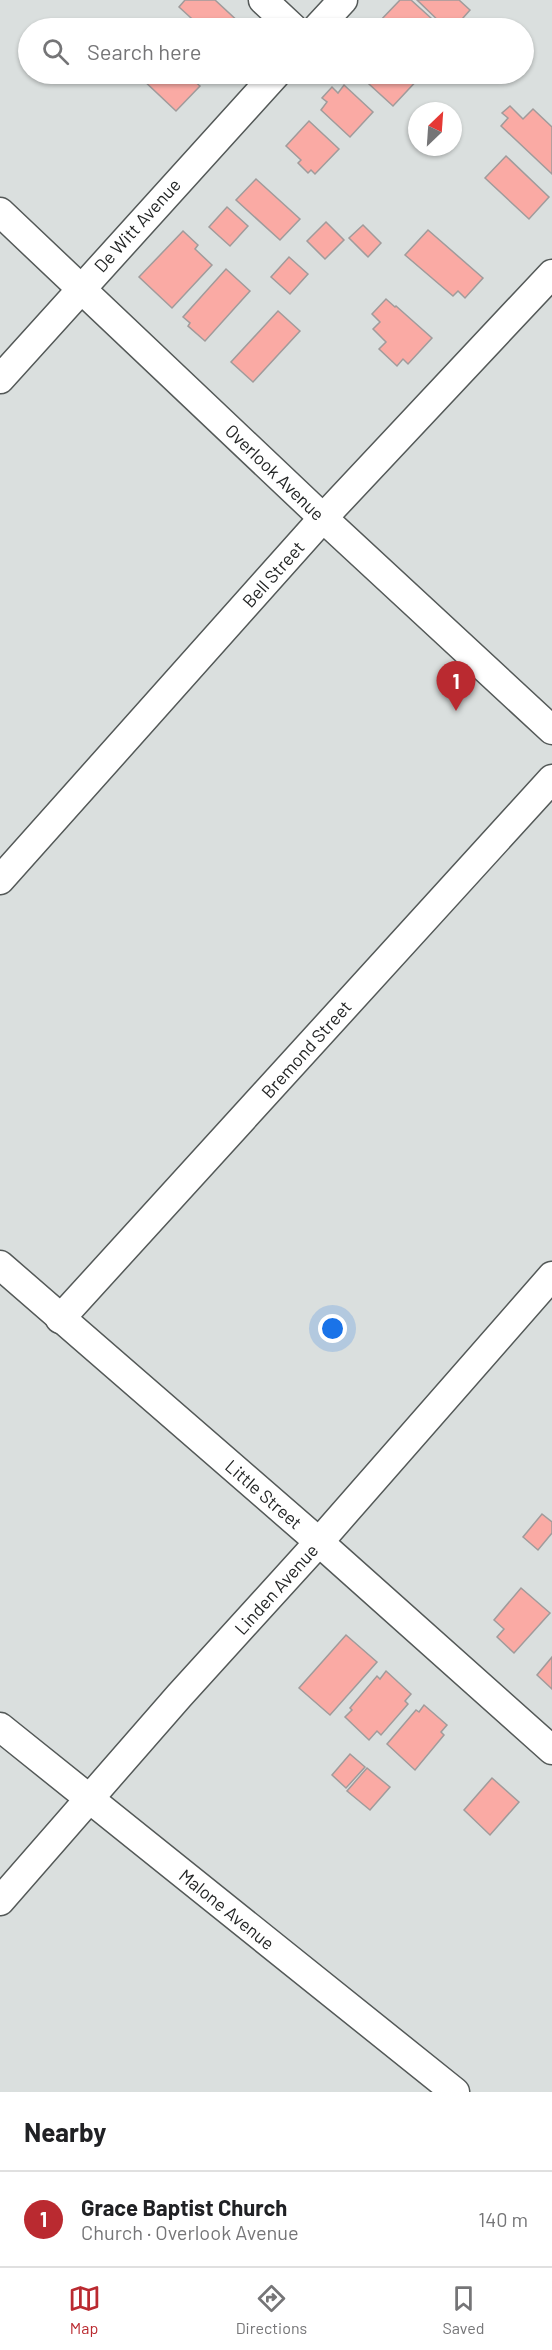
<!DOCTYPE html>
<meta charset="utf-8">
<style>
:root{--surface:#fff;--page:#f2f2f2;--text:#202124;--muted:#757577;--line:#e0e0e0;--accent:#ba2a30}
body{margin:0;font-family:Barlow,sans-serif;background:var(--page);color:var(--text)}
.compass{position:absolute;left:408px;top:102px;width:54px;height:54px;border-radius:50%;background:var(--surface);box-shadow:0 2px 4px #0004;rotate:25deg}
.you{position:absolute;left:333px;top:1329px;width:21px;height:21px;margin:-15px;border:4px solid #fff;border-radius:50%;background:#1a73e8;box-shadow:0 0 0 9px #1a73e833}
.badge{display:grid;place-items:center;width:39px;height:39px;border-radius:50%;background:var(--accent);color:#fff;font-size:20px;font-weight:700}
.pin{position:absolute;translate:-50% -50px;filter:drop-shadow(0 2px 3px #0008)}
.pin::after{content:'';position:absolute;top:32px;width:21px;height:18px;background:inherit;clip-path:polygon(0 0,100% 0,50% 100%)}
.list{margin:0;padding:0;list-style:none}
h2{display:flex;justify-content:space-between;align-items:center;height:78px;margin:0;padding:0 24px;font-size:26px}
h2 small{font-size:20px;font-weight:400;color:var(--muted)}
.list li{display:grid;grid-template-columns:39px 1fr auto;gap:18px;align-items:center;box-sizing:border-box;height:96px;padding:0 24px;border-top:2px solid var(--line)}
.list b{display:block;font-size:22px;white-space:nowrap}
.list p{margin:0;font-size:20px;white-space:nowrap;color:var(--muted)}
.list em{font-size:20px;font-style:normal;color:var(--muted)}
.icon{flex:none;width:33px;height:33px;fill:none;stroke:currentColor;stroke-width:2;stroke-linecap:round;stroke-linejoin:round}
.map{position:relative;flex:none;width:552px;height:2092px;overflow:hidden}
.search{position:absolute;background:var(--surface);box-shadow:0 2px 4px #0004;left:18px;right:18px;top:18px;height:66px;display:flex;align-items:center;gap:15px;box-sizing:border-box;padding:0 21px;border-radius:33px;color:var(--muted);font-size:22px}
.sheet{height:174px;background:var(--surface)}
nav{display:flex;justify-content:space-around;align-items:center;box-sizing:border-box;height:84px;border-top:2px solid var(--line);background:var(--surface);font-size:16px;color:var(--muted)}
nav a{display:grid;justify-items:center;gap:3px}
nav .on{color:var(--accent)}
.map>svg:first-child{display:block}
.building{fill:#faaaa4;stroke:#a09b9b;stroke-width:1.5}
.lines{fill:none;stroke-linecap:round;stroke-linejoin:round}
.minor-casing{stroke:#545958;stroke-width:31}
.minor{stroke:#fff;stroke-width:28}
.labels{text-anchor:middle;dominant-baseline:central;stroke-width:4.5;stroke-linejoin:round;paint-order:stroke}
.street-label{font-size:18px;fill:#232525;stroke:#fff}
</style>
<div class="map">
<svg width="552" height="2092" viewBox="0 0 552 2092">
<rect width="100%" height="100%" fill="#dadfde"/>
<!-- building -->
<g class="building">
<path d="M185,0H215L243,26L240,28H202L179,7Z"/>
<path d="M400,0H411L442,28H387L379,22Z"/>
<path d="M417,0H459L470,10L456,26L451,21L445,27Z"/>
<path d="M142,74H186L200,86L176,111L139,76Z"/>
<path d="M358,74H416L420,77L393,106Z"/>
<path d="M344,85L373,112L350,137L321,110L327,102L322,98L332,87L338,93Z"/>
<path d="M510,106L523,119L533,109L552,127V174L501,126L508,118L502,113Z"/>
<path d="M309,121L339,149L315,174L311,170L308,173L298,163L301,160L286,146Z"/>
<path d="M506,156L549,197L529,219L485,178Z"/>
<path d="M256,179L300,219L280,240L236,200Z"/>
<path d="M227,207L248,226L230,246L209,227Z"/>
<path d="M326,222L344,240L325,259L307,241Z"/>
<path d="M363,225L381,243L368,257L349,238Z"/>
<path d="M428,230L483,278L465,298L458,291L453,296L405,255Z"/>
<path d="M183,231L198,245L195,249L212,265L172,308L139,277Z"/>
<path d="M289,257L308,274L290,294L271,277Z"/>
<path d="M226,269L250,291L205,341L188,326L190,323L183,317Z"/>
<path d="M386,299L395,307L396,306L432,338L408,364L403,359L397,366L379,349L386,342L373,329L380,322L372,314Z"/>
<path d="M278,311L300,331L253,382L231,362Z"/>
<path d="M542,1514L552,1522V1533L538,1550L523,1537Z"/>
<path d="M521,1588L550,1613L514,1653L497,1637L504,1629L494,1620Z"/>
<path d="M346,1635L377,1662L330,1715L299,1688Z"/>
<path d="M552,1657V1689L537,1675Z"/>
<path d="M386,1671L411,1694L405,1701L408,1704L381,1735L377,1731L369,1740L345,1717L352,1710L350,1708L377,1676L380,1679Z"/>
<path d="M424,1705L447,1725L441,1732L444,1735L415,1770L387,1744L416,1710L419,1712Z"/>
<path d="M350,1754L365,1767L346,1788L332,1775Z"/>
<path d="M367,1768L390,1787L370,1810L347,1791Z"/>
<path d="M492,1778L519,1802L490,1835L464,1810Z"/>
</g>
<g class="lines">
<defs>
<g id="minor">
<path d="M263,0L293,28"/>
<path d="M317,28L343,0"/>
<path d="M0,212L323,518L552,730"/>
<path d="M0,379L276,74"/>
<path d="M0,880L323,518L552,274"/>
<path d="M0,1265L319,1542L552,1750"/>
<path d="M60,1319L552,779"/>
<path d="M0,1727L455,2092"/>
<path d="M0,1901L179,1696L319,1542L552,1276"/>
</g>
</defs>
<!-- minor casing -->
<use href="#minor" class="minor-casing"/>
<!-- minor -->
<use href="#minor" class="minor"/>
</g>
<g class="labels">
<!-- street labels -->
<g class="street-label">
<text transform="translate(137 225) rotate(-48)">De Witt Avenue</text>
<text transform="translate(275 472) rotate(44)">Overlook Avenue</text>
<text transform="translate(273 574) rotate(-48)">Bell Street</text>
<text transform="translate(306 1049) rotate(-48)">Bremond Street</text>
<text transform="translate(264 1494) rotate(41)">Little Street</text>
<text transform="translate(276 1589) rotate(-48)">Linden Avenue</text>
<text transform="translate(227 1909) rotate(39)">Malone Avenue</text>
</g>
</g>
</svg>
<svg class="compass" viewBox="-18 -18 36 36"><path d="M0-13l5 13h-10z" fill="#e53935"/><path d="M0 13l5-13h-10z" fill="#757577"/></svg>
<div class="you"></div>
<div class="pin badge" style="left:456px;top:711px">1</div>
<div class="search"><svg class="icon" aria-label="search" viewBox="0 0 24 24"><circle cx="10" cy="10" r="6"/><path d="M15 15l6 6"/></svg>Search here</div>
</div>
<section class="sheet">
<h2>Nearby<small></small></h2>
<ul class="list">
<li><span class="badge">1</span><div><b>Grace Baptist Church</b><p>Church · Overlook Avenue</p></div><em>140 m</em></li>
</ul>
</section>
<nav>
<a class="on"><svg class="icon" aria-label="map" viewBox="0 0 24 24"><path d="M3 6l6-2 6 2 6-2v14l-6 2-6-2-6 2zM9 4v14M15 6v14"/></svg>Map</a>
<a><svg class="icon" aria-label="directions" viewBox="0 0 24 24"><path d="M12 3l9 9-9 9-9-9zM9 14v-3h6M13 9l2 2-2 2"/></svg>Directions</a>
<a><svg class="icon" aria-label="saved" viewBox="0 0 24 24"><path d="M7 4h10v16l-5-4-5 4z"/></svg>Saved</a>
</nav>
